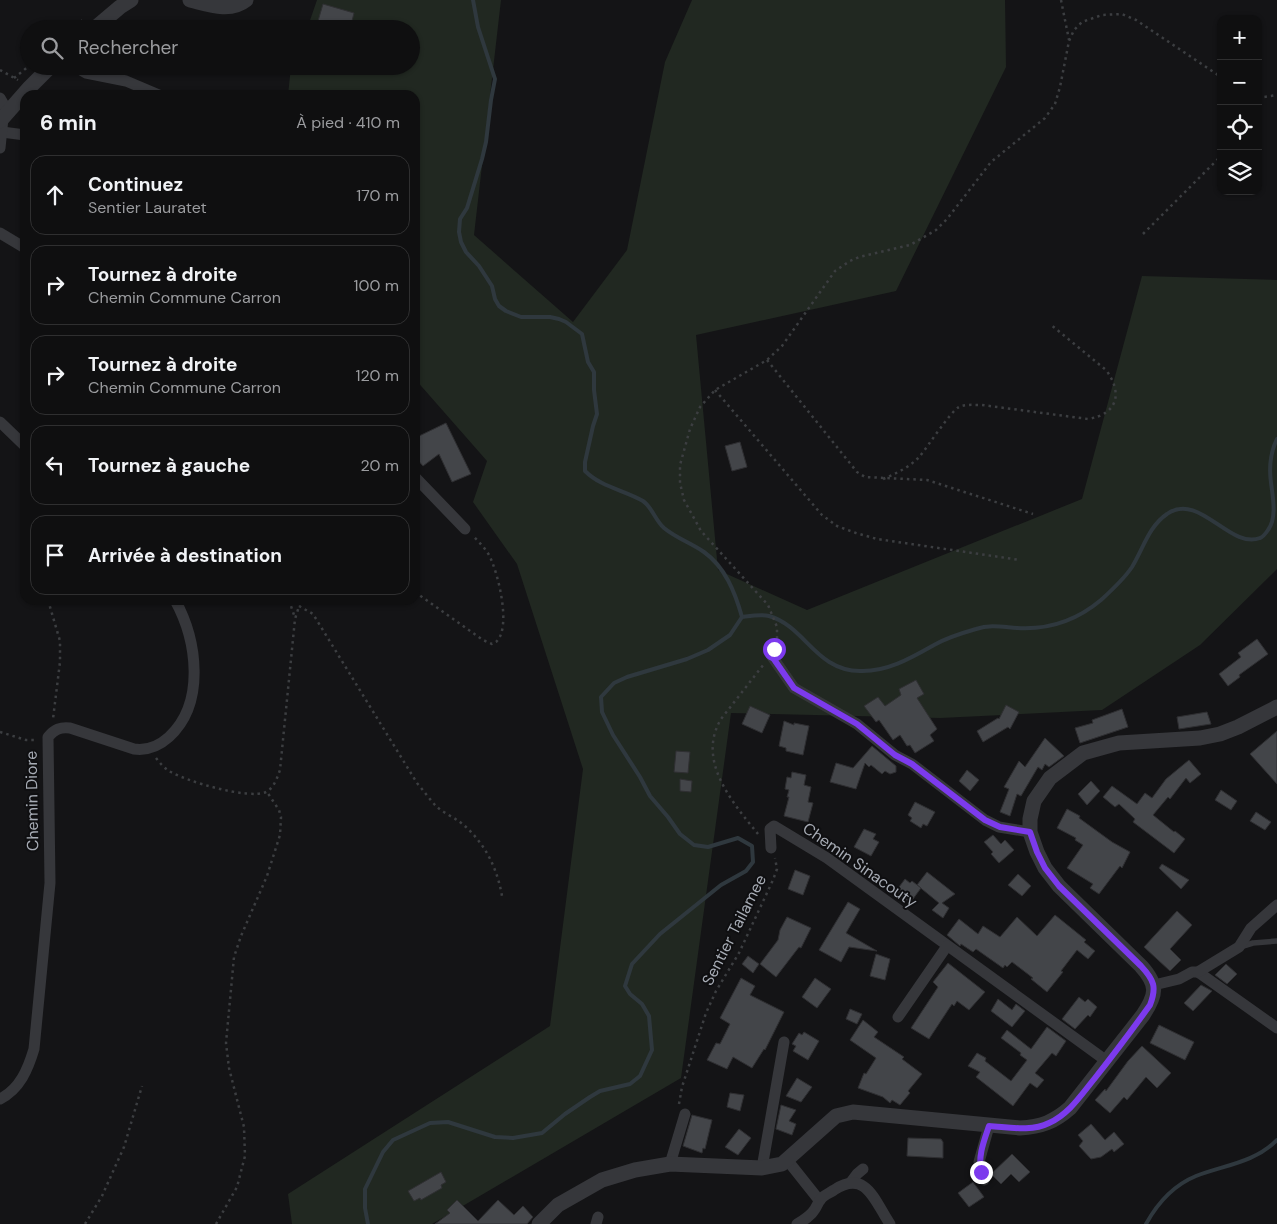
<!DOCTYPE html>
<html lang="fr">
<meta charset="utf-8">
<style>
:root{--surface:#0f0f10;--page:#1d1d1e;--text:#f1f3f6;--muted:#9b9c9f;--line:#2f2f30}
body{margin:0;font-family:"DM Sans",sans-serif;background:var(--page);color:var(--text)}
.controls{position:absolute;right:15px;top:15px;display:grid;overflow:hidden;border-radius:10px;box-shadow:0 1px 4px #0004}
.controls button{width:45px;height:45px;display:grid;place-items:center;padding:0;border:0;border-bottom:1px solid var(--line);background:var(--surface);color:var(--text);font:25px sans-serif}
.stop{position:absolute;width:15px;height:15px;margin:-11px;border:4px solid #7c3aed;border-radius:50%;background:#fff}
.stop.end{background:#7c3aed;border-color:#fff;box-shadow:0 1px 5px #0008}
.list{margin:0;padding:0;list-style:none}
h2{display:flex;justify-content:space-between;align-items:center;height:65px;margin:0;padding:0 20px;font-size:21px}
h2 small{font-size:16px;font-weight:400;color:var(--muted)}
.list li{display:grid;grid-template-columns:32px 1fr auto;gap:15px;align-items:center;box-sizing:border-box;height:80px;margin:0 10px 10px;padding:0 10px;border:1px solid var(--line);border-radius:15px}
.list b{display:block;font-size:19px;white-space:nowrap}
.list p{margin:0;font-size:16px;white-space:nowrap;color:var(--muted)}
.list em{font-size:16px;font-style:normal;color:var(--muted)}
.icon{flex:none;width:28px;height:28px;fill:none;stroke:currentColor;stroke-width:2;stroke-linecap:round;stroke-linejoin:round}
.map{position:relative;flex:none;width:1277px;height:1224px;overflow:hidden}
.search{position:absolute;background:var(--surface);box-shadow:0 1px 4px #0004;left:20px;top:20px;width:400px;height:55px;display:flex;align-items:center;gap:12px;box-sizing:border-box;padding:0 18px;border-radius:28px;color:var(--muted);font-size:19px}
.panel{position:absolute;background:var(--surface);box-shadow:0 1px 4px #0004;left:20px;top:90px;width:400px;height:515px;border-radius:15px}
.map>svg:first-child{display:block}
.green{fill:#212821}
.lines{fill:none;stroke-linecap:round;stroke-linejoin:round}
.stream{stroke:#2f383e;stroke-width:4}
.building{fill:#434549;stroke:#2f2f32}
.path{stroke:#3c3e41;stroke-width:2.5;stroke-dasharray:2.5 4;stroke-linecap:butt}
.service{stroke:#36373b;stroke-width:5.5}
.minor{stroke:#36373b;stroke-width:11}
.tertiary{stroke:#36373b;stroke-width:15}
.route{stroke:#7c3aed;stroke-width:6}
.labels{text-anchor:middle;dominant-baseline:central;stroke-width:4;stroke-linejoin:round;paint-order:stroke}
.street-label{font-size:16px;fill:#a7acb5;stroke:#0f0f11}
</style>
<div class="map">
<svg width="1277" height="1224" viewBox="0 0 1277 1224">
<rect width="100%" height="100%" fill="#141416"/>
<!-- green -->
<path class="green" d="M317,0H501L474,235L573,322L627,250L665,62L692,0H1005L1006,67L896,291L696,335L718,570L807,610L1082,499L1142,276L1277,280V569L1200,645L1102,710L940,718L731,713L681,1078L432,1224H292L288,1194L550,1026L583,769L517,564L473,502L487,461L415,379V95H288L290,76L293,66H411V29H307Z"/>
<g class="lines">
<!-- stream -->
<g class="stream">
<path d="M742,617C750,616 761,614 769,616C805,626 816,671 860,671C887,672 911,658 934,645C946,638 962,633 976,629C990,624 1003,627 1017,628C1049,630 1076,621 1101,600C1112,590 1124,579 1132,567C1143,549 1149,526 1167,514C1199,491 1230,550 1260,538C1263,537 1266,533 1268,530C1277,518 1273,498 1271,483C1269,468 1270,453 1277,439"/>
<path d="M368,1224L365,1208V1189L383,1152L393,1140L430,1123L448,1122L495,1137L513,1138L542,1133L565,1114L590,1097L600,1091L630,1084L640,1076L652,1050L649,1016L642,1004L630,994L625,986L632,964L660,934L721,885L746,871L753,862L752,846L738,838L708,847L694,845L680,834L668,817L650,796L640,777L613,735L602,712L601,697L614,683L627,677L687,659L708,650L730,635L742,617C735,592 725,567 704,552C691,543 676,538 664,528C655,520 652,507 643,501C624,490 601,487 585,471V462L593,426L597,414L594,390V372L588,362L582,334L566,322L559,319L550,317H521L506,311L499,306L495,299L492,286L479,266L466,252L461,242L459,232L460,219L467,208L482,159L486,142L491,100L495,79L478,27L473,0"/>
<path d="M1146,1224C1157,1204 1174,1185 1196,1176C1224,1165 1254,1163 1277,1140"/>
</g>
</g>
<!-- building -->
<g class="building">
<path d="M323,4L354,13L350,29L318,21Z"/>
<path d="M446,423L471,474L452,482L439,454L423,466L415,457V438Z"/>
<path d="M740,442L747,467L732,471L725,446Z"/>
<path d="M1257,639L1268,654L1239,675L1240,677L1228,686L1219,674L1241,657L1238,653Z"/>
<path d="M916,680L924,694L917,698L937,729L930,735L934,741L915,753L910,745L907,746L900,735L893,740L879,720L876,722L864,706L878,697L885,706L901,695L899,689Z"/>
<path d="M1006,705L1019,712L1010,729L1008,727L983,742L977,731L998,718L999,719Z"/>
<path d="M750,706L770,715L762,733L742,724Z"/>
<path d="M1122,709L1128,727L1080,743L1075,728L1093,723L1092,720Z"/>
<path d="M1207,712L1211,724L1179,729L1177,717Z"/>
<path d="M784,721L794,725V723L809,726L803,755L786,751V748L779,746Z"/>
<path d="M1277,731V784L1250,754Z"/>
<path d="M1045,738L1064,756L1049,767L1045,764L1042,770L1038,767L1021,796L1017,794L1010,816L1000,812L1009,789L1004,787L1019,761L1025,767Z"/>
<path d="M872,746L896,766V772L890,774L885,771L882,774L871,765L869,767L865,763L856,789L830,782L836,763L853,768Z"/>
<path d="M676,751L690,752L688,773L674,772Z"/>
<path d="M1189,760L1201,774L1190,783L1186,778L1170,799L1168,797L1153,815L1174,832L1175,831L1185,839L1174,853L1133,822L1135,819L1119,804L1115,807L1103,797L1112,786L1137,804L1145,793L1152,798L1166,779Z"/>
<path d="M967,770L979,780L970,791L959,781Z"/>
<path d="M792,772L806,775L804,785L811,787L808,802L813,803L808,822L784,816L789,797H787L789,790L785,789L787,777L791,778Z"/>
<path d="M680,779L692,781L691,792L680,791Z"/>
<path d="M1091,781L1100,791L1087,805L1078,794Z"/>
<path d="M1221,790L1237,801L1231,810L1215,800Z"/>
<path d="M915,802L935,812L927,826L923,824L921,828L910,821L912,818L908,815Z"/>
<path d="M1067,809L1080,816L1079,818L1112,842L1130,852L1122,868L1120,866L1099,894L1090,888L1093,884L1067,868L1083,845L1075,840L1076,838L1057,828Z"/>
<path d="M1256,812L1271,822L1265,830L1250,821Z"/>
<path d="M864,829L876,834L873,839L879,842L871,856L854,847Z"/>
<path d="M993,835L1001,844L1005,840L1014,850L999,863L991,854L993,852L984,842Z"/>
<path d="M1162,864L1189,880L1181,889L1159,868Z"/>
<path d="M795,870L810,876L803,895L788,889Z"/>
<path d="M927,872L955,894L942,903L949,908L943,918L932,910L939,903L917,885Z"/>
<path d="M1018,874L1031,886L1022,896L1008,885Z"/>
<path d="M905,879L910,883L912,881L921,888L910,903L896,891Z"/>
<path d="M848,902L860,909L846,933L877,951L849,947L841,962L819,950Z"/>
<path d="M1177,911L1192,925L1170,949L1181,960L1170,971L1144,947Z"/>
<path d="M1055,915L1086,940L1084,942L1095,951L1088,959L1077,950L1061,971L1063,972L1047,992L1031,979L1033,978L1012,962L1007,967L1005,965L1003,968L976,949L973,952L961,944L960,946L947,935L959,919L978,934L983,926L1000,937L1017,917L1037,936Z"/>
<path d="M787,917L811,928L801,948L799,947L776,977L760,964L778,940L780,930Z"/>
<path d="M876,954L890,959L885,980L870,976Z"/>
<path d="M748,956L759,964L753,973L742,964Z"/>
<path d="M948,963L985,992L969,1010L957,1001L954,1006L952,1004L929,1039L911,1028L938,987L933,982Z"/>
<path d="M1226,964L1237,974L1227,984L1215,975Z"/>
<path d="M741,978L755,986L750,995L784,1012L765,1050L764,1049L752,1068L733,1057L727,1069L707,1060L716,1043L720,1044L730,1024L720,1018Z"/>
<path d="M815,978L831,989L817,1008L802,997Z"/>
<path d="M1201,985L1212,991L1193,1011L1184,1003Z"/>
<path d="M1079,997L1085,1002L1088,999L1097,1007L1090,1017L1088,1015L1075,1029L1062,1019Z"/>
<path d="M998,999L1012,1010L1016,1004L1025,1011L1012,1027L991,1011Z"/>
<path d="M850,1009L862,1014L857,1024L846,1019Z"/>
<path d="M863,1020L878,1032L874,1037L904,1057L902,1059L922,1074L908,1091L910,1093L900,1105L892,1100L890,1103L883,1097L858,1088L864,1073L866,1074L876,1058L850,1040Z"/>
<path d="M1159,1025L1194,1042L1185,1060L1150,1043Z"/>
<path d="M1047,1027L1066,1041L1056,1056L1052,1053L1035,1073L1044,1080L1037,1088L1030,1083L1013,1106L976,1077L980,1072L968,1066L977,1053L986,1058L985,1061L1011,1081L1027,1060L1020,1055L1021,1053L1001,1038L1007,1030L1031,1049Z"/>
<path d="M804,1032L819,1041L808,1060L793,1051L796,1046L792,1044L799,1033L802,1035Z"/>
<path d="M1142,1046L1171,1073L1157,1088L1146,1077L1127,1100L1124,1097L1110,1113L1095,1100L1105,1089L1106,1091L1128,1061Z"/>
<path d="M797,1078L812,1087L801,1102L786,1096Z"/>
<path d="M730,1093L744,1095L740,1111L727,1107Z"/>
<path d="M781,1105L796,1110L789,1121L796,1124L792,1135L776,1129Z"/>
<path d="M692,1115L712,1120L705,1149L703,1148L702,1153L683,1146Z"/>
<path d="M1091,1124L1105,1140L1114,1132L1124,1144L1114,1152L1112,1149L1101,1157L1091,1159L1079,1146L1083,1141L1078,1135Z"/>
<path d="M739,1129L751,1138L738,1155L725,1147Z"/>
<path d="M908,1138L941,1139L943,1142V1158L907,1156Z"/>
<path d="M1012,1154L1030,1172L1019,1182L1011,1174L1001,1184L991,1174Z"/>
<path d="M441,1172L446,1182L441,1185L442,1188L421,1200L420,1198L414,1201L408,1191Z"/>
<path d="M973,1182L984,1197L969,1207L958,1193Z"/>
<path d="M457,1200L478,1221L498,1200L514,1215L523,1206L533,1217L527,1224H435L450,1213L447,1210Z"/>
</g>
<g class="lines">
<!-- path -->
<g class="path">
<path d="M1061,0L1069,40"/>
<path d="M72,29L82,20"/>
<path d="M0,70L18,80"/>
<path d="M14,78L29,66"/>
<path d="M1258,98L1277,95"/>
<path d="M1143,234L1221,156"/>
<path d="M767,360L857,472L865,477L927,480L1033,514"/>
<path d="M715,390L822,515L837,526L856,533L877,539L1020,560"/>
<path d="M883,479C897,473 910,467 920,456C928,446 951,411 959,407C966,404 974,405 982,405L1088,419C1118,414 1123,393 1106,370L1050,324"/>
<path d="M415,592L483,640L492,644L496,642C512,628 498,572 489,555C485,548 479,542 473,536"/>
<path d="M48,600L60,641V662L53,719"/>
<path d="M289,600L295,618"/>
<path d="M299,606L313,614L417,783C424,791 430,800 437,807C444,813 453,817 460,822C484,841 497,867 502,896"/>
<path d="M775,645L777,639V627L768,605L701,531L684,500L680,483V465L690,429L700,407L715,390L767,360L782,346L835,271L850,261L859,257L910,245L936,230L947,219L991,162L1045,118L1055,104L1060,87L1069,41L1074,30L1082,22L1102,15L1122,14L1136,20L1221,77"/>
<path d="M0,732L26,740H37"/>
<path d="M156,758C160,763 164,768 169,771C185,781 249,800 266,792C274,788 277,778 280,770L295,619L301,600"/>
<path d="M758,834C733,803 696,761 721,719L764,664"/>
<path d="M679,1104L682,1087L706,1013L716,991L739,953L773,880L777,869L775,858"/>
<path d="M85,1224L102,1196L124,1147L142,1086"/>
<path d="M216,1224L237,1187L245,1156L244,1127L229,1068L226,1043L234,957L241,936L267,876L280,835L281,817L279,810L267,792"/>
</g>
<!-- service -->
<path class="service" d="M1240,947L1253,943L1277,941"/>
<!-- minor -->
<g class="minor">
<path d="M74,66L86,73L126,81L159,95"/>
<path d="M0,98L8,112"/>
<path d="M2,132L25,135"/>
<path d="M0,148L3,118"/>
<path d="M0,233L25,248"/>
<path d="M0,422L25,446"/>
<path d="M415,477L465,529"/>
<path d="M771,655L794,688L857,724L895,755L912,764L985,820L999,827L1030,832"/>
<path d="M771,848L770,829L774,826L827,858L1108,1062"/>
<path d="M1198,972L1277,1028"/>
<path d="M1154,985L1179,979L1192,972H1198L1239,947L1251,928L1277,905"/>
<path d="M898,1017L947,946"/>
<path d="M0,1099C20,1089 28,1069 34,1049L50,883L48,737C55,729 60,727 70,728L134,749C148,751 159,746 169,737C206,703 197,640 175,600"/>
<path d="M788,1161L819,1200"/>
<path d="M670,1164L685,1114"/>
<path d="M762,1168L784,1042"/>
<path d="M984,1180L979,1162L989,1126"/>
<path d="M851,1182L857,1174L863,1169"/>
<path d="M596,1224L598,1217"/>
<path d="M797,1224C804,1220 811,1216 815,1209C817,1206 818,1202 821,1199C824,1195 830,1193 834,1190C866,1169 874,1200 890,1224"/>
</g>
<!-- tertiary -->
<g class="tertiary">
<path d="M190,0C207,4 230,13 246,0"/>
<path d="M94,29L120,7L131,0"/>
<path d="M0,121L30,87L51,66"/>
<path d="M539,1224L558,1205L602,1180L635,1170L670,1164L762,1168L782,1164L836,1116L853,1112L1020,1128C1041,1127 1054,1122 1070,1108L1143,1015C1157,994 1158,985 1141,966L1059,886L1045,868L1037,852L1030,832V819L1034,801L1050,778L1083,753L1119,743L1200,738L1220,734L1238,727L1277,707"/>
</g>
</g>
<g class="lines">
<!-- route -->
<path class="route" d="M774,649L771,655L794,688L857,724L895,755L912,764L985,820L1000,827L1030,832L1037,852L1045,868L1059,886L1141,966C1154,980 1157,987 1150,1005C1132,1030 1114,1054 1095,1078C1081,1095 1069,1114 1049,1123C1031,1132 1008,1127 989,1126C984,1141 978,1155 981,1172"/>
</g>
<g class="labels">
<!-- street labels -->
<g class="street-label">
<text transform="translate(32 801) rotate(-91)">Chemin Diore</text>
<text transform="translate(860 865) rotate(35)">Chemin Sinacouty</text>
<text transform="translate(734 930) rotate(-63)">Sentier Tailamee</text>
</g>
</g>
</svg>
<div class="controls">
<button>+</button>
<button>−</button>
<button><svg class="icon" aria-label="locate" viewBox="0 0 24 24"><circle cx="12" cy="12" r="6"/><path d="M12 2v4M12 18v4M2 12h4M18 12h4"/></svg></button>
<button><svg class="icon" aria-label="layers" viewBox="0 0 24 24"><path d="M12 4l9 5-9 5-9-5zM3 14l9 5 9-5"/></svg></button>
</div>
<div class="stop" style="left:774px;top:649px"></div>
<div class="stop end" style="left:981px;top:1172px"></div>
<div class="search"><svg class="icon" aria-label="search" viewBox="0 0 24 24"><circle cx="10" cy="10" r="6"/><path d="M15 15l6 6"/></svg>Rechercher</div>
<section class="panel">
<h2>6 min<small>À pied · 410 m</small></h2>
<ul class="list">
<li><svg class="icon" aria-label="ahead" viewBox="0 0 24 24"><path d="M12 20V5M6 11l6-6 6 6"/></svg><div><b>Continuez</b><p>Sentier Lauratet</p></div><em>170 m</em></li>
<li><svg class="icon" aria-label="right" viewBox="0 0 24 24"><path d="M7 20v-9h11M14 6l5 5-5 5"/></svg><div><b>Tournez à droite</b><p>Chemin Commune Carron</p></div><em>100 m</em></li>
<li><svg class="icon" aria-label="right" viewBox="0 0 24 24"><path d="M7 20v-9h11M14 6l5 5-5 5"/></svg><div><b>Tournez à droite</b><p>Chemin Commune Carron</p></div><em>120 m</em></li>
<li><svg class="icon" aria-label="left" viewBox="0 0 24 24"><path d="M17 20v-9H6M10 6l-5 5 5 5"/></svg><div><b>Tournez à gauche</b></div><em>20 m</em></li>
<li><svg class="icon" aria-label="arrive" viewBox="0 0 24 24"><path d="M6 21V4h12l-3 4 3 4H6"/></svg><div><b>Arrivée à destination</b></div></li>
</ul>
</section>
</div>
